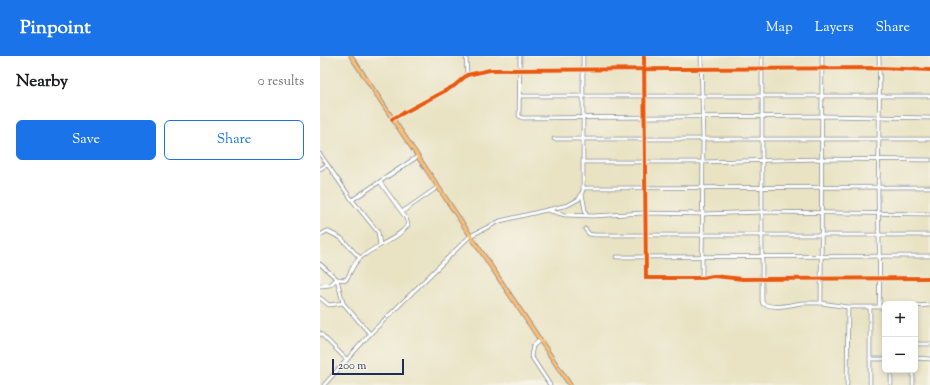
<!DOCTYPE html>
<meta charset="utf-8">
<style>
:root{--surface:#fff;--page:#f6f6f6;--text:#202124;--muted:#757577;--line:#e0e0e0;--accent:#1a73e8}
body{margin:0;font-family:"Sorts Mill Goudy",serif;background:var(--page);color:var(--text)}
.controls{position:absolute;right:12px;bottom:12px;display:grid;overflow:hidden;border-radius:6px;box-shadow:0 2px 6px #0003}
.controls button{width:36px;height:36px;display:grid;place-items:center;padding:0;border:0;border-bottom:1px solid var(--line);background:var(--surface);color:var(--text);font:20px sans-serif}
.scale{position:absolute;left:12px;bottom:10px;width:72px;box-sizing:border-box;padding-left:4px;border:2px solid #1b2f5e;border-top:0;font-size:11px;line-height:14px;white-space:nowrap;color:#1b2f5e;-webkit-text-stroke:3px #f7f3e8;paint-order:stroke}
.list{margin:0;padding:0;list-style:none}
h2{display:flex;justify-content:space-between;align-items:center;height:52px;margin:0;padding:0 16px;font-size:17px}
h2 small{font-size:13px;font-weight:400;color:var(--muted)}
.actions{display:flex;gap:8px;padding:12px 16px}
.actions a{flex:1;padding:9px 0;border:1px solid var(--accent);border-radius:6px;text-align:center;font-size:14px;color:var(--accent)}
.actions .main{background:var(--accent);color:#fff}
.map{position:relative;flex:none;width:610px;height:329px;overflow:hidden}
header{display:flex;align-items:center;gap:24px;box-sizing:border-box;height:56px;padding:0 20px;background:var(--accent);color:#fff}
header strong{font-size:19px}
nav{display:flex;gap:22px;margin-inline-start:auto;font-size:14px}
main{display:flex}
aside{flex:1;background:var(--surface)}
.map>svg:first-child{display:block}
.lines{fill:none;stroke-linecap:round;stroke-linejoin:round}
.minor-casing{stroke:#828991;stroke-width:4.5}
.major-casing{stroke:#828991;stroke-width:5}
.minor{stroke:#fff;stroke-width:3}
.major{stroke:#fdbc70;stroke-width:3.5}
.cycleway-casing{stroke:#f7f3e8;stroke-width:6}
.cycleway{stroke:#e8590c;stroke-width:4}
</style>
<header>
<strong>Pinpoint</strong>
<nav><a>Map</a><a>Layers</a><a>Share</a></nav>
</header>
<main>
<aside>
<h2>Nearby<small>0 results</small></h2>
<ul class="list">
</ul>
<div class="actions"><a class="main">Save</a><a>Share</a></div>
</aside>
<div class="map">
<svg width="610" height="329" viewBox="0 0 610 329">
<rect width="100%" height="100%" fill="#f7f3e8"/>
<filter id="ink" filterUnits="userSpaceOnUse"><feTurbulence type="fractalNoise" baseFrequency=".025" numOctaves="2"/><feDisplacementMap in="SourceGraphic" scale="8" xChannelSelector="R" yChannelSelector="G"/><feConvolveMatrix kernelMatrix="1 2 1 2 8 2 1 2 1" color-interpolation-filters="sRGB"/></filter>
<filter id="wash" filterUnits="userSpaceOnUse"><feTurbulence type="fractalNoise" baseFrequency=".012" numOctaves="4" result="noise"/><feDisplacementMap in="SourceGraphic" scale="16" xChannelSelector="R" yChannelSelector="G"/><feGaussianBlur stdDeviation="0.9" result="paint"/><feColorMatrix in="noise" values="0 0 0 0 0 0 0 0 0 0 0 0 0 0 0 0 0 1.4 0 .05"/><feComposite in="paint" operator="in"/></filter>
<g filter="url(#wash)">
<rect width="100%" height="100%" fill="#e9e3c4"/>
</g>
<g filter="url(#ink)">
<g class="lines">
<defs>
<g id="minor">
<path d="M146,0L147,19"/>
<path d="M200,0L199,60L202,62L505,60L610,62"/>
<path d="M324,0L326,222H382L393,220L423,223L610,222"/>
<path d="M381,0L383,83L382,222"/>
<path d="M442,0V245L443,248C457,253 468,249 482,247C488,247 495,247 501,247"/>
<path d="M502,0L501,247L528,251H565"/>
<path d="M559,0C560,44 559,88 558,132C558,172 561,211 559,251"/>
<path d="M201,40H610"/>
<path d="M72,63L134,30L147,19L170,14L560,12L610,14"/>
<path d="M234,83H610"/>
<path d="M0,98L32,144L58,176L60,189"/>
<path d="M263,106H382L501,103L610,104"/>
<path d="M0,113L7,109"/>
<path d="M263,132L610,131"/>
<path d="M262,138L266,159"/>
<path d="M32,144L97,101"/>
<path d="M227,154L245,159L273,160L324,157L383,158L442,156L610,158"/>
<path d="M82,156L118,131"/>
<path d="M265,173L269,178L275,179H610"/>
<path d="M0,179L7,175L21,182L40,202"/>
<path d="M296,201L610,200"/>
<path d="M0,208L17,223L23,247L50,278"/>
<path d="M0,230L10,229L17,223L26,224C31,217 32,209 39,203C53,190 76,185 88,169L86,162L60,126"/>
<path d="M0,242L9,249L23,247"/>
<path d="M595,250L610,249"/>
<path d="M550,252V329"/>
<path d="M0,277L27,304"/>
<path d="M220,284L213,290L211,300L230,329"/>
<path d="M595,288H610"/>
<path d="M595,302L610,303"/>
<path d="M550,303H565"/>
<path d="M571,314V329"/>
<path d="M593,314V329"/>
<path d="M4,329L50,278L150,180L180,165L248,149L259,143L263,134V0"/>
<path d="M527,329L528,251"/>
</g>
<path id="major" d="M31,0L250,329"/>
</defs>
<!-- minor casing -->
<use href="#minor" class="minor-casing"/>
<!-- major casing -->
<use href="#major" class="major-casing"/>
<!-- minor -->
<use href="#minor" class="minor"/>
<!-- major -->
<use href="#major" class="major"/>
<defs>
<g id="cycleway">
<path d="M324,0L326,222H382L393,220L423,223L610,222"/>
<path d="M72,63L134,30L147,19L170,14L560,12L610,14"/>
</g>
</defs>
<!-- cycleway casing -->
<use href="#cycleway" class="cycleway-casing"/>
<!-- cycleway -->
<use href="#cycleway" class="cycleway"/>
</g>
</g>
</svg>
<div class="controls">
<button>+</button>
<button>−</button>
</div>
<div class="scale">200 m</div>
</div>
</main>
